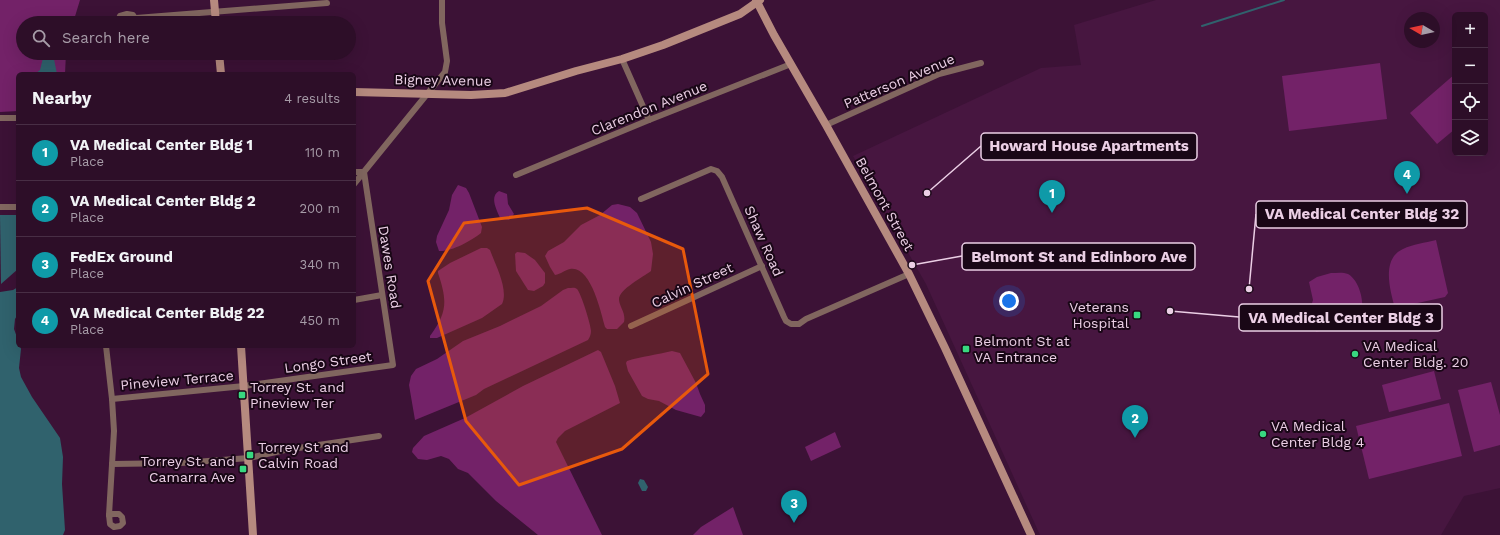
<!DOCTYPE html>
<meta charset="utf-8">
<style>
:root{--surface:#2d0e28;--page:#391c34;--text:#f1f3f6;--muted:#a79ca8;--line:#482e45;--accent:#7c3aed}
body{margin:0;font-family:"Work Sans",sans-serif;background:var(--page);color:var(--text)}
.controls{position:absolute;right:12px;top:12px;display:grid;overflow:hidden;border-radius:6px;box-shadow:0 4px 16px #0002}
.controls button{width:36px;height:36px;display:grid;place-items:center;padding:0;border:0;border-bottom:1px solid var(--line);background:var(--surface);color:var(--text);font:20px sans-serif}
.compass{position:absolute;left:1404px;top:12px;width:36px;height:36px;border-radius:50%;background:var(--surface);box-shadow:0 4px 16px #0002;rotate:279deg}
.you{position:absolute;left:1009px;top:301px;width:14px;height:14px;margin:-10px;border:3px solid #fff;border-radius:50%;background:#1a73e8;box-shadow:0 0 0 6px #1a73e833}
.badge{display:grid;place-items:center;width:26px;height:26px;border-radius:50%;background:var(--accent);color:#fff;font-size:13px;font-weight:700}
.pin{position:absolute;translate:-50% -33px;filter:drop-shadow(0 1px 2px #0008)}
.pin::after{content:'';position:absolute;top:21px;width:14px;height:12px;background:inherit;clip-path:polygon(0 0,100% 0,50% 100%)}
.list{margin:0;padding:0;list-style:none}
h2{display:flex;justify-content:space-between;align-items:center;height:52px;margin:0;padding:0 16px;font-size:17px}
h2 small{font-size:13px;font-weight:400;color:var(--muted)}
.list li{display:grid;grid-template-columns:26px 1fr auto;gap:12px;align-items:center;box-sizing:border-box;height:56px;padding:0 16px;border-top:1px solid var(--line)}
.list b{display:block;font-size:15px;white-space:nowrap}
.list p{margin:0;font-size:13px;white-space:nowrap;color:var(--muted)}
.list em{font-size:13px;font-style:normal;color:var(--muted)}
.icon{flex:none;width:22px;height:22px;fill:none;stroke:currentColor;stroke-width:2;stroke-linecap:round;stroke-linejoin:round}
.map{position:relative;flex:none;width:1500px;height:535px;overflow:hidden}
.search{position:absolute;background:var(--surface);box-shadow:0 4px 16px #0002;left:16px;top:16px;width:340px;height:44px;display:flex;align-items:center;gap:10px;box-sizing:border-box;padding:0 14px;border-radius:22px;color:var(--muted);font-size:15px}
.panel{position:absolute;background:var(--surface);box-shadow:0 4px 16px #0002;left:16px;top:72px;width:340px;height:276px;border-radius:6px}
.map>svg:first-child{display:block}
.built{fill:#471640;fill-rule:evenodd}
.green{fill:#732268}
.water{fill:#30626d}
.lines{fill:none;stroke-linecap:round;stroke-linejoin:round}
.stream{stroke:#30626d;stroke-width:2}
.street{stroke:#81665f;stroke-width:6}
.secondary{stroke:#b68a7f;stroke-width:8}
.marked{fill:#e8590c;fill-opacity:0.2;stroke:#e8590c;stroke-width:3;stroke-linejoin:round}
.poi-dot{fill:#38d880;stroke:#190716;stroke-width:1.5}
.labels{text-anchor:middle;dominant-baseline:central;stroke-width:4;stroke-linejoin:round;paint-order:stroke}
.street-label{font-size:14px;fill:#ebcfe5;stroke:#190716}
.poi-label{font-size:14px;fill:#ebcfe5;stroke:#190716;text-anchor:start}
.leader{fill:none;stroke:#ebcfe5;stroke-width:1.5}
.callout-dot{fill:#ebcfe5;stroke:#190716;stroke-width:1.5}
.callout{fill:#190716;stroke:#ebcfe5;stroke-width:1.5}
.callout-label{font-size:15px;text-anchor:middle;font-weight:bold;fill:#ebcfe5}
</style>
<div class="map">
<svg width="1500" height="535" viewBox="0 0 1500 535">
<rect width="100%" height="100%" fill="#3c1236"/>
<!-- built -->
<path class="built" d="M1156,0H1500V488L1464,496L1441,535H1040L926,284L853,156L1041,68L1081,65L1074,25ZM1455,15H1485V153H1455ZM1410,18H1434V42H1410Z"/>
<!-- green -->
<g class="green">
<path d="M0,0H80L73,23H23V53H66L65,74H18V111L0,112Z"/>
<path d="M1380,63L1387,119L1289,131L1282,76Z"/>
<path d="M1455,74V129L1437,144L1410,113Z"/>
<path d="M458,185L466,188L469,193L482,227L481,233C471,241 451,252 439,251L436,242L437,236L449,210L452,195Z"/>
<path d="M499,191L507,194L508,204L514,214L509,220L500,218C497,210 489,197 499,191Z"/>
<path d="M618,204L630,207L637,213L651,242L653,254L651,271C643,277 618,290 619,300C620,308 626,313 624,322L617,329H607L605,327C601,313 591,265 570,269C565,270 561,274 555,275L550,267L545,256L548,251L564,242L581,225L600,215L612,205Z"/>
<path d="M1436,240L1448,293L1445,297L1395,308C1390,290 1381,259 1403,249C1413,244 1425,243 1436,240Z"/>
<path d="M481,248H487L490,250C495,264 509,290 502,304L482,318L437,338H430V336C448,312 447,300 438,273V271L450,263Z"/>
<path d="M517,252L525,253L535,260L545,273V283L543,286L534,291L528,290L516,271L515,254Z"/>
<path d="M1331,273C1337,273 1343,272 1348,274C1359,280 1365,302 1361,313L1345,316L1338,326L1316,332L1310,310L1313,300L1309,282L1317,277Z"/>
<path d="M568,288C571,288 575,287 577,289C581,293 591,325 591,331C591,334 590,337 588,340L484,389L476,395L415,420L409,385L411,376L416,369L437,359L463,341L500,326L541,306L563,290Z"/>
<path d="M598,350L601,352L615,386L620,403L565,431L558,438L556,442L602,535H538L496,501L468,473L458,469L449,459L441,456L427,460L418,459L412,452L413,448L424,436L465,418L523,386Z"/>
<path d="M672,351L680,353L696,383L700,394L705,405V412L701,417L676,410L659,401L648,399L642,396L628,371L626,363L627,361C642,356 657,355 672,351Z"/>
<path d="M1434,371L1441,399L1389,412L1382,385Z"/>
<path d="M1491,382L1500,415V445L1474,452L1458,390Z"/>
<path d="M1449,403L1462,456L1369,479L1356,426Z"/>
<path d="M835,432L841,447L811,461L805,447Z"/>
<path d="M733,507L743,535H693L701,527Z"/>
</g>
<!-- water -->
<g class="water">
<path d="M41,53H48L54,59L57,74H35L40,70L43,58Z"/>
<path d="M0,215H18V269L1,284Z"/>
<path d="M18,287V314L15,319L14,329L18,340V346H20L21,349L19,368L21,377L32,397L60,438L63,457L62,484L65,530L63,535H0V292L13,290Z"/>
<path d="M640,479L644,480L648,487L646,491H642L638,483Z"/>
</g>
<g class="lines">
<!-- stream -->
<path class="stream" d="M1202,26L1284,0"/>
<!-- street -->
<g class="street">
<path d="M136,18L327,3"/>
<path d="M117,23L120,16L127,14L133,15L138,23"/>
<path d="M622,59L649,120"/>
<path d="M0,118H18"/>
<path d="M826,125L939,74L981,63"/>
<path d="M516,175L649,120L791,64"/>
<path d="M354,184L445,72L447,61L442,23V0"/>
<path d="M641,199L711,169L717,171L722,177L784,317L786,321L791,324H799L806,319L909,274"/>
<path d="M0,207H18"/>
<path d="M354,300L382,295"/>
<path d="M631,326L762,266"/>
<path d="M106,346L112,399L114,431L109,515"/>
<path d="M112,399L244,386L393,365L364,172H354"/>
<path d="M112,464L181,463L249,458L285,450L379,436"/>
<path d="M113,514H119L122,517L123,523L120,526L114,527L110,524L109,515Z"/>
</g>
<!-- secondary -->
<g class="secondary">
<path d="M214,0L216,23"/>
<path d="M756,0L774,35L826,125L909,274L945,348L1031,535"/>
<path d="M219,53L221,74"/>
<path d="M354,92L471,95L505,93L576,71L622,59L663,45L740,14L760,0"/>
<path d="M241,346L253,535"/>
</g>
</g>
<!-- marked area -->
<path class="marked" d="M587,208L683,249L708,374L622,449L519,485L466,421L428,281L464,223Z"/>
<!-- markers -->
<g class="poi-dot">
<rect x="1133" y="311" width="8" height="8" rx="2"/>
<rect x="962" y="345" width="8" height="8" rx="2"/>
<circle cx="1355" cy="354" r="4"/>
<rect x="238" y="391" width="8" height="8" rx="2"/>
<circle cx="1263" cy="434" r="4"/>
<rect x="246" y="451" width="8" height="8" rx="2"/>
<rect x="239" y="465" width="8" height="8" rx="2"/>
</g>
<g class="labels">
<!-- street labels -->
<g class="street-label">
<text transform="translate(443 80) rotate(1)">Bigney Avenue</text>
<text transform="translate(899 81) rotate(-23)">Patterson Avenue</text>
<text transform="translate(649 108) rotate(-22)">Clarendon Avenue</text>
<text transform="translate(885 204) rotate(61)">Belmont Street</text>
<text transform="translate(764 241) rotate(66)">Shaw Road</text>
<text transform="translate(390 267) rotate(81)">Dawes Road</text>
<text transform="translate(692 285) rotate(-25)">Calvin Street</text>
<text transform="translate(328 362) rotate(-8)">Longo Street</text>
<text transform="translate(177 380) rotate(-5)">Pineview Terrace</text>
</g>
<!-- poi labels -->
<g class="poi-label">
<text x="1129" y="307" text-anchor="end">Veterans<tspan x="1129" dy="16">Hospital</tspan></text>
<text x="974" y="341">Belmont St at<tspan x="974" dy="16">VA Entrance</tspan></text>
<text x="1363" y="346">VA Medical<tspan x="1363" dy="16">Center Bldg. 20</tspan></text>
<text x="250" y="387">Torrey St. and<tspan x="250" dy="16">Pineview Ter</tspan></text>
<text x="1271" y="426">VA Medical<tspan x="1271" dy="16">Center Bldg 4</tspan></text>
<text x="258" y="447">Torrey St and<tspan x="258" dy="16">Calvin Road</tspan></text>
<text x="235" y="461" text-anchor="end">Torrey St. and<tspan x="235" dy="16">Camarra Ave</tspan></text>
</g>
</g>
<!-- callouts -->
<path class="leader" d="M927 193L981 146M1249 289L1256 214M912 265L962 256M1170 311L1239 317"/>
<g class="callout-dot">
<circle cx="927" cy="193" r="4"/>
<circle cx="1249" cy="289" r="4"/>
<circle cx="912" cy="265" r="4"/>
<circle cx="1170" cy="311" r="4"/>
</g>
<g class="callout">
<rect x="981" y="133" width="216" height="27" rx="4"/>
<rect x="1256" y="201" width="211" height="27" rx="4"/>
<rect x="962" y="243" width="233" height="27" rx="4"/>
<rect x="1239" y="304" width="203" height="27" rx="4"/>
</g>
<g class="callout-label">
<text x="1089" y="151">Howard House Apartments</text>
<text x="1362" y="219">VA Medical Center Bldg 32</text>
<text x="1079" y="262">Belmont St and Edinboro Ave</text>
<text x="1341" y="323">VA Medical Center Bldg 3</text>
</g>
</svg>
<div class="controls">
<button>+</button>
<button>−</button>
<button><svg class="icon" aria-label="locate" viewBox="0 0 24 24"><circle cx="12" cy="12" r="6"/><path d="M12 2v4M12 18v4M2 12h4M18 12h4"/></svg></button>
<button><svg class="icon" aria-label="layers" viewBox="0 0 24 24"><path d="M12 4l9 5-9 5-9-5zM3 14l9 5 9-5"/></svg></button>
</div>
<svg class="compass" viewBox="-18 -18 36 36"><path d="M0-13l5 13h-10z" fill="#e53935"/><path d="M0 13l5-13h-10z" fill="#a79ca8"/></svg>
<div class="you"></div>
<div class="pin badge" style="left:1052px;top:213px;background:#0f9aa8">1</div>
<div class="pin badge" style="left:1135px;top:438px;background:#0f9aa8">2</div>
<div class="pin badge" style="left:794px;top:523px;background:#0f9aa8">3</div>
<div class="pin badge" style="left:1407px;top:194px;background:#0f9aa8">4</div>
<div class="search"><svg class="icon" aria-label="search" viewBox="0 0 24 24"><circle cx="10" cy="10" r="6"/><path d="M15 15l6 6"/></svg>Search here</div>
<section class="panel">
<h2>Nearby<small>4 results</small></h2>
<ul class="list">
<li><span class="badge" style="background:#0f9aa8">1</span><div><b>VA Medical Center Bldg 1</b><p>Place</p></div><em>110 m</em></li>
<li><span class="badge" style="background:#0f9aa8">2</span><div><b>VA Medical Center Bldg 2</b><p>Place</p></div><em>200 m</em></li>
<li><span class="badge" style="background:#0f9aa8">3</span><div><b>FedEx Ground</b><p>Place</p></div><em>340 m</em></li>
<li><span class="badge" style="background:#0f9aa8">4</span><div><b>VA Medical Center Bldg 22</b><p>Place</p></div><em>450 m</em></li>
</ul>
</section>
</div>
